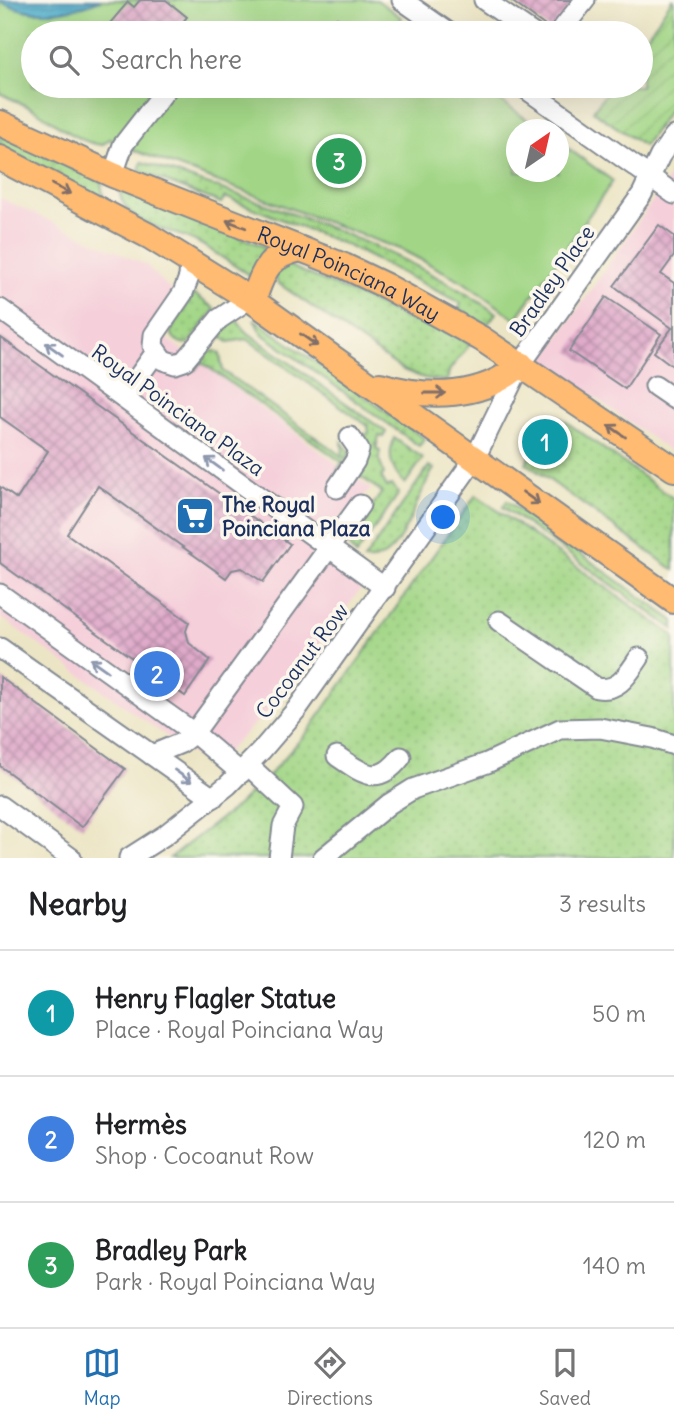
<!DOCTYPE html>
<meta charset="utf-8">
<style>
:root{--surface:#fff;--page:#f6f6f6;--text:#202124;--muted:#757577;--line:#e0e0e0;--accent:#1f6fb2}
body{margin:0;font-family:Delius,sans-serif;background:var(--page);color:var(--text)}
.compass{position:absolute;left:506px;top:119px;width:63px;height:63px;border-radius:50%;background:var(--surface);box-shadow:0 7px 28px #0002;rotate:34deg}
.you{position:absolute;left:444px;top:518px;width:24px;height:24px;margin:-18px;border:5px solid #fff;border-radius:50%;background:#1a73e8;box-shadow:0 0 0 10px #1a73e833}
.badge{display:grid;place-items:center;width:46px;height:46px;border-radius:50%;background:var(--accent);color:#fff;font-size:23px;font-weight:700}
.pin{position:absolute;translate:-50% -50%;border:4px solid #fff;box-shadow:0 2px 7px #0006}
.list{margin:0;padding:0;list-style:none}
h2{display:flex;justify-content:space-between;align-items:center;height:91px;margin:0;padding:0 28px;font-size:30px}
h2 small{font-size:23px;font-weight:400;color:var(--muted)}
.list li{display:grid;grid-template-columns:46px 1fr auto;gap:21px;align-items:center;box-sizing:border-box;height:126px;padding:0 28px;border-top:2px solid var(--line)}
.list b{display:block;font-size:26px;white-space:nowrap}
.list p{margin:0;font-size:23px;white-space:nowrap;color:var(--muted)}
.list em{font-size:23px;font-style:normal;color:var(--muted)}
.icon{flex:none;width:38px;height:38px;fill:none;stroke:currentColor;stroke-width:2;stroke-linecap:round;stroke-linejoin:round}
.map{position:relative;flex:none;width:674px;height:858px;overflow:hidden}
.search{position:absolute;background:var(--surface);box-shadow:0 7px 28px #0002;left:21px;right:21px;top:21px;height:77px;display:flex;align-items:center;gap:18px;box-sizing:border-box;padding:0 24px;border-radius:38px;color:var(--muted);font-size:26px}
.sheet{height:469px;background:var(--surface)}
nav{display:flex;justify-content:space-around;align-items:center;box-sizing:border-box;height:98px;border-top:2px solid var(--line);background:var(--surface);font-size:19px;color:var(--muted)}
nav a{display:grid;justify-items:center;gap:4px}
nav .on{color:var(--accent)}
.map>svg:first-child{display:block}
.built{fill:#f5cfda}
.grass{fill:url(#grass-dots);stroke:#5e8272;stroke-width:2}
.park{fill:#a2d686;stroke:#5e8272;stroke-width:2}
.garden{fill:url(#garden-furrows);stroke:#5e8272;stroke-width:2}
.water{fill:url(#water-rules);stroke:#346e95;stroke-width:2}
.building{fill:url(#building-cross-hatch)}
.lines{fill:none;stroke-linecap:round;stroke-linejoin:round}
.minor-casing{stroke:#848a92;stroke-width:23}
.major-casing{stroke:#848a92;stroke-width:28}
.minor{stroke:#fff;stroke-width:19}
.major{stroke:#febb71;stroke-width:24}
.oneway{stroke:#816e67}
.oneway2{stroke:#8d97ae}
.labels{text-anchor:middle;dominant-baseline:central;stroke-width:7;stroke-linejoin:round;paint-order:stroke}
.street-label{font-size:21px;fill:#1b2f5e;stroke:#fbf7ec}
.poi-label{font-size:21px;font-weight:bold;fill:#1b2f5e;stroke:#fbf7ec;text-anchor:start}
</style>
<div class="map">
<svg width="674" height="858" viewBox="0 0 674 858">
<defs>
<pattern id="grass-dots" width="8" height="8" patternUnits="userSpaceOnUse" patternTransform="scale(1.75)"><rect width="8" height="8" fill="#a2d686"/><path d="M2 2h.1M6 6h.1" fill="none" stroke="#8bb876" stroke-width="1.8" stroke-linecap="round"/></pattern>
<pattern id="garden-furrows" width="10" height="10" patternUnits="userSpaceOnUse" patternTransform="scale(1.75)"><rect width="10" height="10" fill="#a2d686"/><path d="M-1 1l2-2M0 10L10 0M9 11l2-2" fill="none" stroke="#8bb876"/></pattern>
<pattern id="water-rules" width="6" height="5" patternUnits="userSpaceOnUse" patternTransform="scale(1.75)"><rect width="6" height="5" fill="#4daecc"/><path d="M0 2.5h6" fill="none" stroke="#3f8ea9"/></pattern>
<pattern id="building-cross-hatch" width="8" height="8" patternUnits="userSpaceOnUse" patternTransform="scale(1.75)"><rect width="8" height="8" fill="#e0abca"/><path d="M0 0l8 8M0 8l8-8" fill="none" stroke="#b58ca7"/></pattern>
</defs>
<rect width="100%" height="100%" fill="#fbf7ec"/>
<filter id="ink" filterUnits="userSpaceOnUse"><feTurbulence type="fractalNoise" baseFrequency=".0143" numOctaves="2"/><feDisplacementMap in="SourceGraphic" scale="14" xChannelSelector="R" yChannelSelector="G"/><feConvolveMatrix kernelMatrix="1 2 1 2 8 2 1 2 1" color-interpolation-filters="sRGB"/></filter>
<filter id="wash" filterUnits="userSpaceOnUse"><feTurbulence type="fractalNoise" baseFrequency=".00686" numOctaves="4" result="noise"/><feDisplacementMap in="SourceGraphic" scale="28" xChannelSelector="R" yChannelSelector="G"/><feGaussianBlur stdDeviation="1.57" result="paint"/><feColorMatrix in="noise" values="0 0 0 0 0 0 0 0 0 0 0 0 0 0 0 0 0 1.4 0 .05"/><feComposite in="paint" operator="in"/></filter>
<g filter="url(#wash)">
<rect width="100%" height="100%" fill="#ece5c5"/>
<!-- built -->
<g class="built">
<path d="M674,170V454L543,360Z"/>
<path d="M0,198L146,265L174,293L150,326L371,489L312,545L366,582L279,699L211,768L0,617Z"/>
</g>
<!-- grass -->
<g class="grass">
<path d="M0,134L101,182L103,196L100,197L0,146Z"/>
<path d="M142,162C263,204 390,240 496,313L487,325L459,309L461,303L346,245L225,197L221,203L146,174L139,170Z"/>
<path d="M119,189L268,248L259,259L252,277C234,266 216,252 197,242C170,228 124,227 119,189Z"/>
<path d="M285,264L366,299L409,320L446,331L470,344L449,371L447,381L424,378L403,370L278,283L274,276Z"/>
<path d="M194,294L215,309L189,343C180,345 172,339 171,331Z"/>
<path d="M235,318L244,330L386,432L383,437L379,436L376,449L380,451L379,459L384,474L381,476L387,487L391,485L399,493L356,555L350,548L351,536L382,492L357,474L360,437L369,433L368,426L247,339L228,342L220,336L225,327Z"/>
<path d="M254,319L425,439L419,446L261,333Z"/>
<path d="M212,351H216L220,354L223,371L343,457L342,442L350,453L336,473L342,462L201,362L195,370H193L205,353Z"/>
<path d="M558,416L674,499V570L526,463Z"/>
<path d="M394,438L423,458L405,484C391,470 387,456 394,438Z"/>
<path d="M429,466L434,469C416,493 403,566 364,560Z"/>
<path d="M476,495L674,636V858H170L238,805L269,775L310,729Z"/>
<path d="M507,501L674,621V629L503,507Z"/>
</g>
<!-- park -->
<path class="park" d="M100,0H377L402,18L396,27L405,33H33V86H479L541,129L516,130V172H558L559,142L613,181L516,319L462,281L402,250L133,150L110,139L102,145C77,143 56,122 35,110C24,104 11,99 0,93V2C34,18 67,13 100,0Z"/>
<!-- garden -->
<path class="garden" d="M672,0H674V103L644,146L593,111L611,86H641V44Z"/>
<!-- water -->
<path class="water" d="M0,0H100C67,14 33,17 0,2Z"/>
<g id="blocks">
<!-- building -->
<g class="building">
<path d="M140,0H166L187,17L174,33H116L119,30L110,23L128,2L134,7Z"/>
<path d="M510,0H575L552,31Z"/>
<path d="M337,18L358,33H326Z"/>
<path d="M659,225L674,236V256L661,274L674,283V367L654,352L672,328L614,286Z"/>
<path d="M606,297L661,334L625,389L569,351Z"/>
<path d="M0,337L290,544L263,582L242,568L232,570L226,578L98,486L67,534L189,622L186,631L189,643L210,660L185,696L0,563V487L17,499L48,451L0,417Z"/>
<path d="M0,677L125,769L82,827L0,766Z"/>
</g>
</g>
</g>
<g filter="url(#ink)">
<use href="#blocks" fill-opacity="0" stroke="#848a92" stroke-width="2"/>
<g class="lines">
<defs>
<g id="minor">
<path d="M402,0L449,33"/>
<path d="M484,0L532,33"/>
<path d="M559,33L585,0"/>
<path d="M522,86L674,194"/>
<path d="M113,175L123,145L169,86"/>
<path d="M190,261L189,277L183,293L154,335L153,346L163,360L175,364L184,361L219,319L249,299"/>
<path d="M0,309L385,588"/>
<path d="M655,386L674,399"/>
<path d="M123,398L156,352"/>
<path d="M337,488L355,461L359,450L350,437"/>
<path d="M0,594L194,733L241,773"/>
<path d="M499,621L597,688C619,692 628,674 639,658"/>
<path d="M0,648L213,798"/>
<path d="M152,755L181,743L194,733L360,505"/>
<path d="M337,756C363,774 378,787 401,757"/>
<path d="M248,765L293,807L283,826L279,858"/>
<path d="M0,806L71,858"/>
<path d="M129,858L165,835L228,785L261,751L297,709L475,458L521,364L642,194L660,156L674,136"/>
<path d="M323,858L389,804L413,789L487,763L560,729L600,728L652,738L674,745"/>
</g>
<g id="major">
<path id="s1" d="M0,123L113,175L344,266L386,286L482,339L674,469"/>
<path d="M0,158L149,236L253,301L674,601"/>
<path d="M253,301C264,271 266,257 300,249"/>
<path d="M380,385C427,399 484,399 521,364"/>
</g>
</defs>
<!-- minor casing -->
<use href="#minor" class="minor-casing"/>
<!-- major casing -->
<use href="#major" class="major-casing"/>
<!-- minor -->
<use href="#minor" class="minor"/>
<!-- major -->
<use href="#major" class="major"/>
</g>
<!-- one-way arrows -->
<defs><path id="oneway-shaft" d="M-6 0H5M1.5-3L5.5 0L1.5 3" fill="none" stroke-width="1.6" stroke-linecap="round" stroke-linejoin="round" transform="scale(1.75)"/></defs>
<g class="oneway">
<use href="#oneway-shaft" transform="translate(61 189) rotate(27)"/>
<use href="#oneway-shaft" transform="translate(236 224) rotate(-159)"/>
<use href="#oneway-shaft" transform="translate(309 340) rotate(35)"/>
<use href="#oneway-shaft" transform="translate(435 393)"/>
<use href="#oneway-shaft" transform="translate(617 431) rotate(-145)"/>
<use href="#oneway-shaft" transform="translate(531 498) rotate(36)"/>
</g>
<g class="oneway2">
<use href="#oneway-shaft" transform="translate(54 349) rotate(-144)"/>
<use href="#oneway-shaft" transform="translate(214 464) rotate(-144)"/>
<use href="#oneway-shaft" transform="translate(99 665) rotate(-145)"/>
<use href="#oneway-shaft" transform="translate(183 776) rotate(35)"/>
</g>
</g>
<!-- icons -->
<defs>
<symbol id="supermarket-square" viewBox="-11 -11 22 22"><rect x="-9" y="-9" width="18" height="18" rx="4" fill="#1f6fb2" stroke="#fbf7ec"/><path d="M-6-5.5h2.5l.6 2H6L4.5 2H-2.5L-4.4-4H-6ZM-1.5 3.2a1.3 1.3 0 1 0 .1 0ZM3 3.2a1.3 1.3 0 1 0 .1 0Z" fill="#fff"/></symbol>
</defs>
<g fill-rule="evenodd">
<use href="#supermarket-square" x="173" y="494" width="44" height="44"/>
</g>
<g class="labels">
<!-- street labels -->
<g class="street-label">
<text stroke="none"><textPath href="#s1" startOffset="380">Royal Poinciana Way</textPath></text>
<text transform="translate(552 281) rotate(-55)">Bradley Place</text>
<text transform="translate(178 410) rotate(36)">Royal Poinciana Plaza</text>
<text transform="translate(302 661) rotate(-53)">Cocoanut Row</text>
</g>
<!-- poi labels -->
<g class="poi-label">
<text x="222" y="504">The Royal<tspan x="222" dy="24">Poinciana Plaza</tspan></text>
</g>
</g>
</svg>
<svg class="compass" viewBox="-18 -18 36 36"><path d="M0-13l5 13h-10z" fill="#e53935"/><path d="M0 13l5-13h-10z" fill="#757577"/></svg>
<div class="you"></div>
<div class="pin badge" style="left:545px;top:442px;background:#0f9aa8">1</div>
<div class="pin badge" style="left:157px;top:674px;background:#3f7fe0">2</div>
<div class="pin badge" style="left:339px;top:161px;background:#2e9e5b">3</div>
<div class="search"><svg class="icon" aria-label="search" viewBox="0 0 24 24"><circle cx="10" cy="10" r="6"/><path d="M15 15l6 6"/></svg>Search here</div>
</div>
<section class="sheet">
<h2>Nearby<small>3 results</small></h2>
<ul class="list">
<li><span class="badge" style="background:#0f9aa8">1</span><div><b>Henry Flagler Statue</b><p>Place · Royal Poinciana Way</p></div><em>50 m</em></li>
<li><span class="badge" style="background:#3f7fe0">2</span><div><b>Hermès</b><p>Shop · Cocoanut Row</p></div><em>120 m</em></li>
<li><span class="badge" style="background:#2e9e5b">3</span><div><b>Bradley Park</b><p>Park · Royal Poinciana Way</p></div><em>140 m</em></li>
</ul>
</section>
<nav>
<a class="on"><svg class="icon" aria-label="map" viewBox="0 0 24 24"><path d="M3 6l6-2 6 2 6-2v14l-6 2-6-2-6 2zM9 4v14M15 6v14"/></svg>Map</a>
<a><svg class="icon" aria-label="directions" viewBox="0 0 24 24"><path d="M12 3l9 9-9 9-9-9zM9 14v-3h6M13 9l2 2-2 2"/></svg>Directions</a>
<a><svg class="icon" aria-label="saved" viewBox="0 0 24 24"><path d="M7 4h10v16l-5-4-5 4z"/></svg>Saved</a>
</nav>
